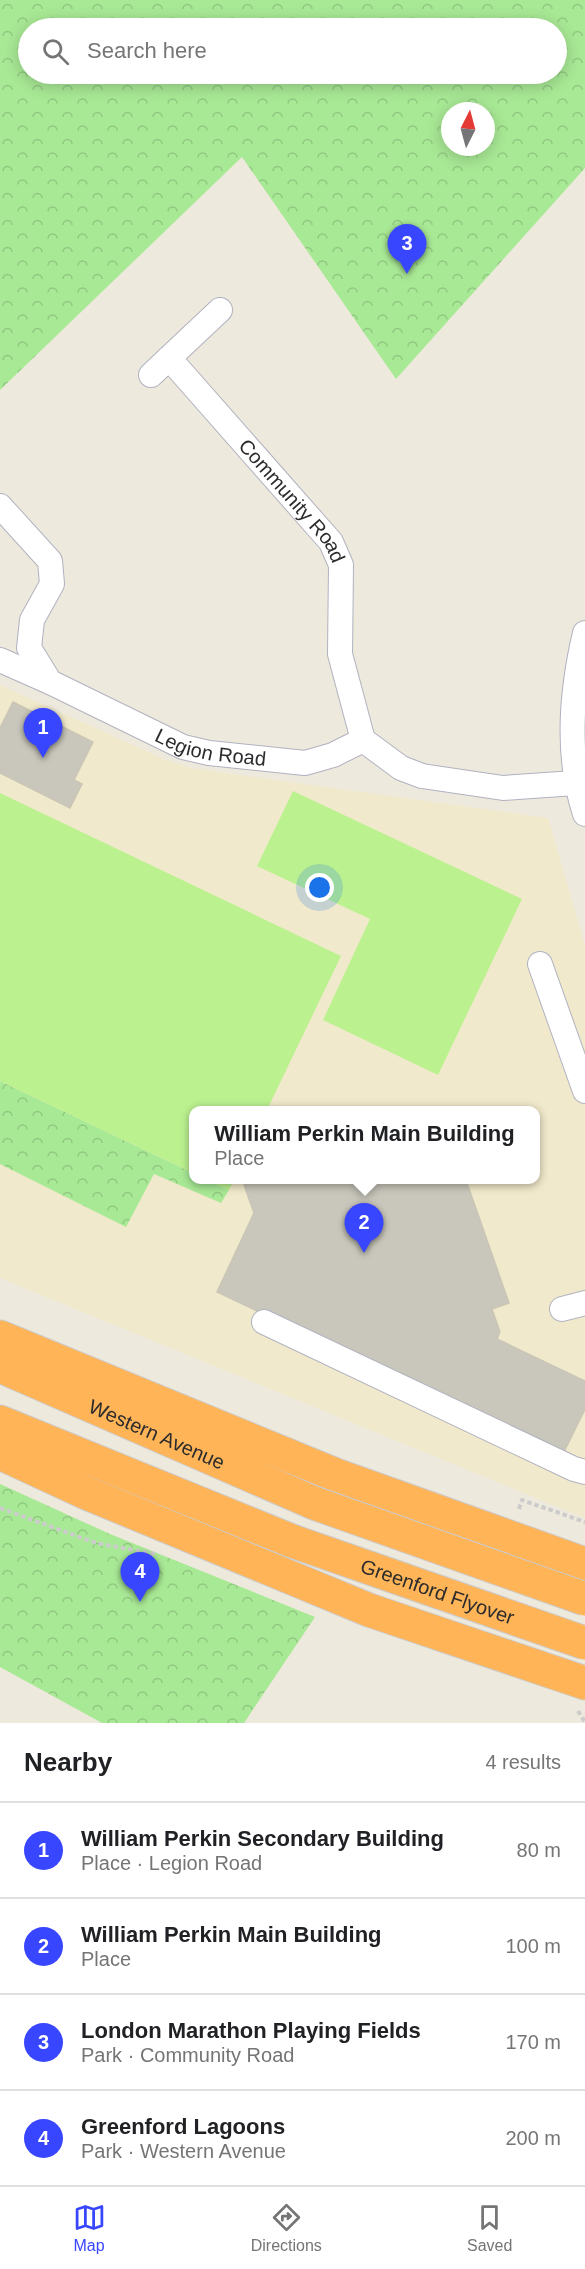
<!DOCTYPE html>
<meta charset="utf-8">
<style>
:root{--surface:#fff;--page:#f6f6f6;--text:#202124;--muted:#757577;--line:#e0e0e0;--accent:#3946ff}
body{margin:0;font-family:Arial,sans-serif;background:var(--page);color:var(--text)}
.compass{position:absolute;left:441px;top:102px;width:54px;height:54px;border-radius:50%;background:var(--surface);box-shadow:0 3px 15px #0003;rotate:6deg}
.you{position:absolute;left:320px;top:888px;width:21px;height:21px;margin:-15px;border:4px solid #fff;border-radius:50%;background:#1a73e8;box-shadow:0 0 0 9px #1a73e833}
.badge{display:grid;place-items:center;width:39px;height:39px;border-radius:50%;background:var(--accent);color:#fff;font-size:20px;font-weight:700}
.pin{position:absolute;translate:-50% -50px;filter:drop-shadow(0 2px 3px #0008)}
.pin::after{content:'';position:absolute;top:32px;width:21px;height:18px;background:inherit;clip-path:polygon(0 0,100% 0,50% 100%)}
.popup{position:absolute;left:189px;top:1106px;width:351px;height:78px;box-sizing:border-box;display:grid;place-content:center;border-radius:12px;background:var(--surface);filter:drop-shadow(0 2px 4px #0005);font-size:20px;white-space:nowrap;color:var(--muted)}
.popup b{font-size:22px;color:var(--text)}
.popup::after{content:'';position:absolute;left:50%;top:100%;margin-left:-12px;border:12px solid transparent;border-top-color:var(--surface)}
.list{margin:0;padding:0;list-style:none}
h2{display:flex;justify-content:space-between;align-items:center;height:78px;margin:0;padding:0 24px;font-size:26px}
h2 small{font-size:20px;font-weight:400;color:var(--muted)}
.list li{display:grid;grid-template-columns:39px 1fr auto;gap:18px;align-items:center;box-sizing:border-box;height:96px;padding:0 24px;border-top:2px solid var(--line)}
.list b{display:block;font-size:22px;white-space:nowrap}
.list p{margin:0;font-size:20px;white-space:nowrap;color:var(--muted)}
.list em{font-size:20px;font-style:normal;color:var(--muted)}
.icon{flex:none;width:33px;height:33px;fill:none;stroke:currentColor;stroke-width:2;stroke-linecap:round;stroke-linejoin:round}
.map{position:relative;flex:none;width:585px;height:1723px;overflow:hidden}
.search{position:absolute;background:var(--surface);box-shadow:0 3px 15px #0003;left:18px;right:18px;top:18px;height:66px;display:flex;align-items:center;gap:15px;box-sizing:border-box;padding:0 21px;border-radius:33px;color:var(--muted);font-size:22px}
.sheet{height:462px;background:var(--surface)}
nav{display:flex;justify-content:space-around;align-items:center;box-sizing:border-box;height:84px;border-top:2px solid var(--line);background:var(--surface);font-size:16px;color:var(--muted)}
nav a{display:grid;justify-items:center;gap:3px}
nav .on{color:var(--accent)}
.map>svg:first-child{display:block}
.education{fill:#f1e9cb;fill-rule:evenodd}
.park{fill:url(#park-crowns);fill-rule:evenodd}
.pitch{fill:#bcf190}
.building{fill:#c9c7bb;stroke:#cac6b6;stroke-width:1.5}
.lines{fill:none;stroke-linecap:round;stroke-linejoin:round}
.minor-casing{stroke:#b1b2c0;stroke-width:26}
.highway-casing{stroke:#ccc;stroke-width:35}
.path{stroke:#ccc;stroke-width:4;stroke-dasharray:4.5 3;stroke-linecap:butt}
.minor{stroke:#fff;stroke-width:24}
.highway{stroke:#ffb457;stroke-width:33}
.highway-bridge-casing{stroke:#ccc;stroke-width:35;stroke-linecap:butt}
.highway-bridge{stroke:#ffb457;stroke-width:33}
.labels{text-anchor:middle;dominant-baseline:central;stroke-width:6;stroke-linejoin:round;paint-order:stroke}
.street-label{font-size:20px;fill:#2c2c2c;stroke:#fff}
</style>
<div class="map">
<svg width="585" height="1723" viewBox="0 0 585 1723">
<defs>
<pattern id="park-crowns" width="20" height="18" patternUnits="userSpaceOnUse" patternTransform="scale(1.5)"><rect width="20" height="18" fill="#a8e995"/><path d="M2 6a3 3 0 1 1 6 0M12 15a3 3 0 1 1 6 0" fill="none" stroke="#91c881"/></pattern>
</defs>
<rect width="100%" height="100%" fill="#eee9dd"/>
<!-- education -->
<path class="education" d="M0,685L166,760L190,768L548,818L585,946V1518L0,1278ZM193,1110H535V1180H193Z"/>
<!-- park -->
<g class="park">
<path d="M0,0H585V168L396,379L242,157L0,390ZM556,28V74H28V28ZM450,111H486V147H450Z"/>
<path d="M0,1081L193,1173V1180H207L229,1190L221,1203L154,1174L126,1227L0,1164Z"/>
<path d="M0,1484L110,1534L315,1617L244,1723H102L0,1667Z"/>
</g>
<!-- pitch -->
<g class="pitch">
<path d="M293,791L522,899L438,1075L323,1020L370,919L257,866Z"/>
<path d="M0,793L341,956L267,1110H193V1173L0,1081Z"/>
<path d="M207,1180H234L229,1190Z"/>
</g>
<!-- building -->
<g class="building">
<path d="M13,702L93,742L74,780L82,784L70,808L0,773V728Z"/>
<path d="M260,1180H466L509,1303L492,1309L500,1332L497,1339L585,1381V1409L562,1456L217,1292L254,1213L244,1185Z"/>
</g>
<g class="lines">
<defs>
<g id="minor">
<path id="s1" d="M169,358L331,542L341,565L340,654L363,740"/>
<path d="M151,375L220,310"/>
<path id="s2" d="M0,506L50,561L52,584L32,620L29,648L50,682L183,747L209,753L305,763L333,755L363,740L401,768L422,776L503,788L575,783"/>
<path d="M585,633C571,692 566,756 585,814"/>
<path d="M0,660L50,682"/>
<path d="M540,964L585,1091"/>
<path d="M562,1309L585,1303"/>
<path d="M264,1322L574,1469L585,1472"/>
</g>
<g id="highway">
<path d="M0,1337L336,1475L585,1564"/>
<path id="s3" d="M0,1366L314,1503"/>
<path d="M0,1422L292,1541"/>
<path d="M0,1453L84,1492L369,1610L585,1683"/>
</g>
</defs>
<!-- minor casing -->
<use href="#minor" class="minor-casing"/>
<!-- highway casing -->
<use href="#highway" class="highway-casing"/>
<!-- path -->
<g class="path">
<path d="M0,1508L96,1543L155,1554"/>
<path d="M519,1509L522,1500L585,1522"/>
<path d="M578,1711L585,1722"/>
</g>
<!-- minor -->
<use href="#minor" class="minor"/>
<!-- highway -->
<use href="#highway" class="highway"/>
<defs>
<g id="highway-bridge">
<path d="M314,1503L585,1599"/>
<path id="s4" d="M292,1541L585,1643"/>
</g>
</defs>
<!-- highway-bridge casing -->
<use href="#highway-bridge" class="highway-bridge-casing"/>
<!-- highway-bridge -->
<use href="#highway-bridge" class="highway-bridge"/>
</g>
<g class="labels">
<!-- street labels -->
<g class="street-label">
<text stroke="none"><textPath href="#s1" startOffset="189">Community Road</textPath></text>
<text stroke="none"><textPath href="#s2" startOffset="382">Legion Road</textPath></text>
<text stroke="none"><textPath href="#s3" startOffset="171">Western Avenue</textPath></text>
<text stroke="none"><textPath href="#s4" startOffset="154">Greenford Flyover</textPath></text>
</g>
</g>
</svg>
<svg class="compass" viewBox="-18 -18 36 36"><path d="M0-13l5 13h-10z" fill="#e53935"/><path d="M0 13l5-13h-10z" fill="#757577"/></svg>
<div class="you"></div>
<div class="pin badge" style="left:43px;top:758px">1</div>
<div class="pin badge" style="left:364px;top:1253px">2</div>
<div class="popup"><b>William Perkin Main Building</b>Place</div>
<div class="pin badge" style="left:407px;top:274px">3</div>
<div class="pin badge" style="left:140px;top:1602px">4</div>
<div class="search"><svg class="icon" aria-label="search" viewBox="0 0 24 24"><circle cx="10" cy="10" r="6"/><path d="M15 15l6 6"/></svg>Search here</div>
</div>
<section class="sheet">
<h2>Nearby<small>4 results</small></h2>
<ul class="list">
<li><span class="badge">1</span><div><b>William Perkin Secondary Building</b><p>Place · Legion Road</p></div><em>80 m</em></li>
<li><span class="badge">2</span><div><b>William Perkin Main Building</b><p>Place</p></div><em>100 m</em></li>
<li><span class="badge">3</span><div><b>London Marathon Playing Fields</b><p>Park · Community Road</p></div><em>170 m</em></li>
<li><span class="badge">4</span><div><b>Greenford Lagoons</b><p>Park · Western Avenue</p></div><em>200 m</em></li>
</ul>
</section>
<nav>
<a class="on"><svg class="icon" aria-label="map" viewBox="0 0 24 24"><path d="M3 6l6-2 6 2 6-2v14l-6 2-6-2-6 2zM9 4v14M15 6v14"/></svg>Map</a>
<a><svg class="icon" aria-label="directions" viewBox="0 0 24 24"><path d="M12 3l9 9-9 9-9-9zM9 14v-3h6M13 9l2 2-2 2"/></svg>Directions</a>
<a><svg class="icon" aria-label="saved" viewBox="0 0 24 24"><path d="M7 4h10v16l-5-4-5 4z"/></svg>Saved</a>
</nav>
